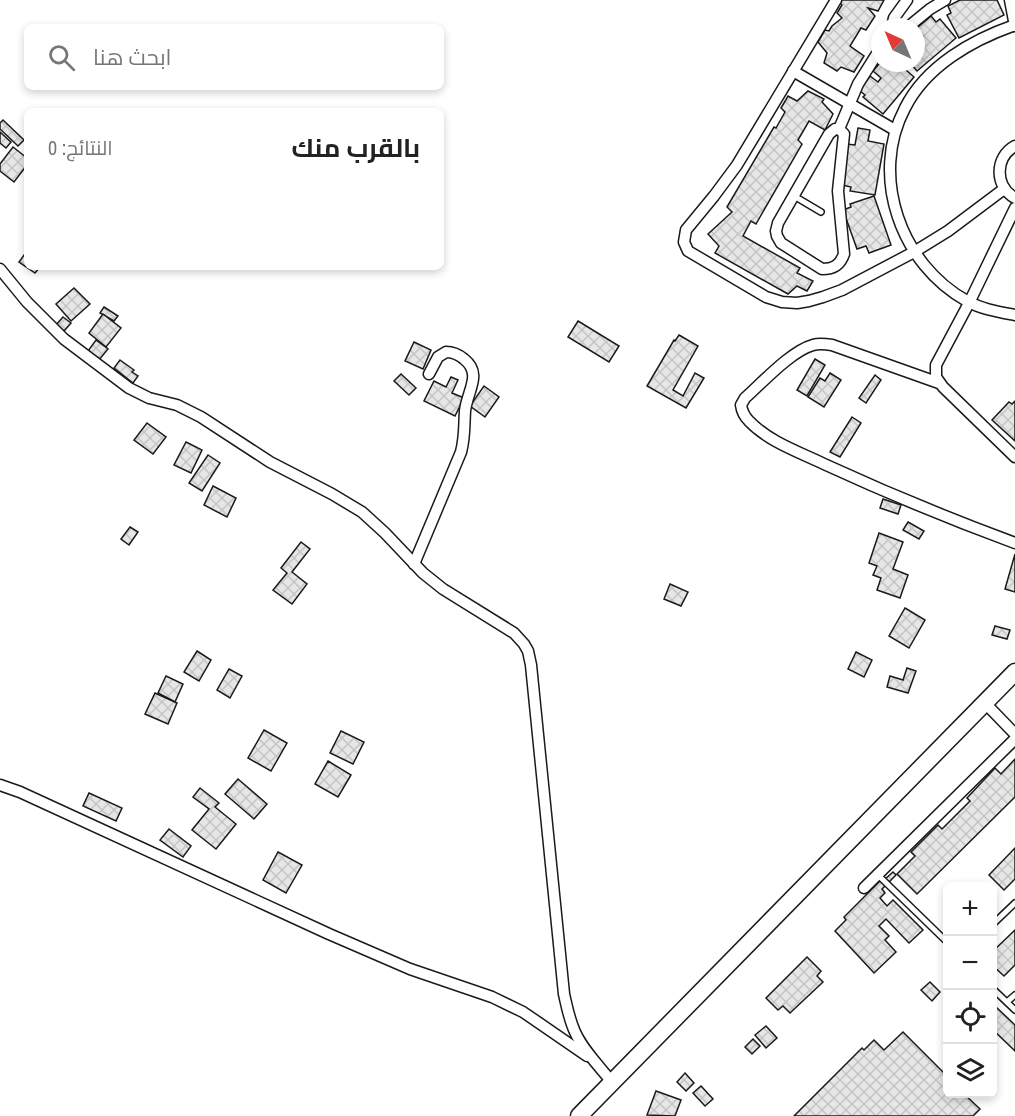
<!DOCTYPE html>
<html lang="ar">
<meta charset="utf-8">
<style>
:root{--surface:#fff;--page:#f6f6f6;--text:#222;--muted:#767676;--line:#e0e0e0}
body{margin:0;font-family:"Archivo Narrow",Cairo,sans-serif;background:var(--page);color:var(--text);direction:rtl}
.controls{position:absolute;right:18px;bottom:18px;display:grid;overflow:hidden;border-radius:9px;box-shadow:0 3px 9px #0003}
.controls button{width:54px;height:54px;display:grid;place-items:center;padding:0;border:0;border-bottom:2px solid var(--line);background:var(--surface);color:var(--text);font:30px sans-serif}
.compass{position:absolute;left:871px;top:18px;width:54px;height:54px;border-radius:50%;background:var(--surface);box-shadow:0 3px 9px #0003;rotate:316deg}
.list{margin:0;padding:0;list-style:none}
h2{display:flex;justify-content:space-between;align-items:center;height:78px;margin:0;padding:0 24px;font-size:26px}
h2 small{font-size:20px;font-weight:400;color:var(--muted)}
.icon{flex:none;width:33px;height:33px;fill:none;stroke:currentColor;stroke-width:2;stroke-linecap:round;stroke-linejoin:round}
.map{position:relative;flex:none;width:1015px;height:1116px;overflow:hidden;direction:ltr}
.search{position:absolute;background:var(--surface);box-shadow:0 3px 9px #0003;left:24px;top:24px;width:420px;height:66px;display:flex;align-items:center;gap:15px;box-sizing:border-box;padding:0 21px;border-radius:9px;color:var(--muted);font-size:22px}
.panel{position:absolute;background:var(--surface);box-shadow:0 3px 9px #0003;left:24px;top:108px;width:420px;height:162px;border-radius:9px;direction:rtl}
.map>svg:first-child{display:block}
.building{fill:url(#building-cross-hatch);stroke:#1a1a1a;stroke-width:1.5}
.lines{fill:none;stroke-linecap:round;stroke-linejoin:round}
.lane-casing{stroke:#1a1a1a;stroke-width:8}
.street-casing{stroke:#1a1a1a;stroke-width:13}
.primary-casing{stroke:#1a1a1a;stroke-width:19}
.lane{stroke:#fff;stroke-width:5}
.street{stroke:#fff;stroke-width:10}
.primary{stroke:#fff;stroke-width:16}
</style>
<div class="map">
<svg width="1015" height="1116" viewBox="0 0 1015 1116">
<defs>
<pattern id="building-cross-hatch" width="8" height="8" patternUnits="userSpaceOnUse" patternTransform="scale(1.5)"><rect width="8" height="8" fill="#e6e6e6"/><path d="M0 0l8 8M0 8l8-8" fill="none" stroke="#c5c5c5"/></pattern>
</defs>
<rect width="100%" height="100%" fill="#fff"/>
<!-- building -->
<g class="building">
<path d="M842,0H884L878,11L868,8L875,16L866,30L861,28L850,46L864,56L854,72L841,67L837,71L824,63L827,53L818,42L825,30L829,31L832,26L842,18L837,13L842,5L839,2Z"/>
<path d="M960,0H997L1004,15L959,38L947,15L951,13L948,6Z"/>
<path d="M931,16L936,22L940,19L956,38L917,71L910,63H916V35L919,39L923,36L917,28Z"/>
<path d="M880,63H898L914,77L883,114L863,97L865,95L859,90L870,76L878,82L881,78L873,71Z"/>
<path d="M808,91L824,99L822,102L833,114L825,130L809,121L798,140L802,144L756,224L751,221L743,236L800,268L797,273L813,281L807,291L797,286L788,294L715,253L719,246L708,234L732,212L727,207L774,127L776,128L785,112L781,108L788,96L797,101Z"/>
<path d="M3,120L24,140L18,146L0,129V123Z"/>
<path d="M858,128L870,130L868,141L884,144L875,195L850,191L851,187L842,185L847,144L855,145Z"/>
<path d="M0,132L11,142L6,148L0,143Z"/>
<path d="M13,147L27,158V165L14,182L0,171V164Z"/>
<path d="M874,196L891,245L869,253L866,246L857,249L843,210L851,207L850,204Z"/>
<path d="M27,251V267H40L35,273L19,262Z"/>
<path d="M74,288L90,304L71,321L56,304Z"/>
<path d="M104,307L118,316L114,321L100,313Z"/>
<path d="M103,314L121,328L106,347L89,333Z"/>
<path d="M63,317L71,323L64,331L56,325Z"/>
<path d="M578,321L619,346L609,362L568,337Z"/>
<path d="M679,335L698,346L673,390L683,396L695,373L704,378L686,408L647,386L674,340L675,341Z"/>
<path d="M96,340L108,349L99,360L88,351Z"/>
<path d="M414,342L431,350L423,369L405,361Z"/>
<path d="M815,359L825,365L807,396L797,390Z"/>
<path d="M120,360L134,370L132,372L138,376L133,383L114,368Z"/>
<path d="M830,373L841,380L824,407L808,397L820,378L825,381Z"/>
<path d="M401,374L416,388L409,395L394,381Z"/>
<path d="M875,375L881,380L866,403L859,398Z"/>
<path d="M451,377L458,380L452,393L464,398L455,416L424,401L434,381L446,387Z"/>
<path d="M484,386L499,397L485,417L470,406Z"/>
<path d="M1015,401V441L992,420L1009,402L1012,404Z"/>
<path d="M852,417L861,423L840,457L830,452Z"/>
<path d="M147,423L166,437L153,454L134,440Z"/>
<path d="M186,442L202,450L191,473L174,465Z"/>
<path d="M208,455L220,463L202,491L189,483Z"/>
<path d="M213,486L236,498L227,517L204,505Z"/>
<path d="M883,499L901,505L898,514L880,508Z"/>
<path d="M908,522L924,531L919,539L903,530Z"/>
<path d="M130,527L138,532L129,545L121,539Z"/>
<path d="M879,533L903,542L893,569L908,575L900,598L877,590L881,578L873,575L877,566L869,563Z"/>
<path d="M301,542L310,549L292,572L307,584L292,604L273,590L287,573L281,568Z"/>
<path d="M1015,554V592L1005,589Z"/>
<path d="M670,584L688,592L681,606L664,599Z"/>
<path d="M905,608L925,620L909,648L889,636Z"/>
<path d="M995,626L1010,630L1007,639L992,635Z"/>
<path d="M197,651L211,660L199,681L184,672Z"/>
<path d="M856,652L872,660L864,677L848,669Z"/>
<path d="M907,668L916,671L908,693L887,687L890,676L903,680Z"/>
<path d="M229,669L242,676L230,698L217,690Z"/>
<path d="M166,676L183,684L175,702L158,693Z"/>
<path d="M155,693L177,703L168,724L145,714Z"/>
<path d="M264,730L287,743L271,771L248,758Z"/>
<path d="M341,731L364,742L353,764L330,753Z"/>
<path d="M1015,759V797L917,894L897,874L915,856L911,852L938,825L942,829L970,801L967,798L995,768L1001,774Z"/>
<path d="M328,761L351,775L338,797L315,784Z"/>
<path d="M238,779L267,804L254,819L225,794Z"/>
<path d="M200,788L219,803L215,807L236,824L216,849L192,830L209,809L193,797Z"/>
<path d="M89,793L122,808L116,821L83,806Z"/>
<path d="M169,829L191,846L183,857L160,840Z"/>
<path d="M1015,848V879L1004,890L989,875Z"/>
<path d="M278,852L302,865L286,893L263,880Z"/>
<path d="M893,872L896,875L882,889L885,893L880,898L887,906L893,900L923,930L909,943L886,919L879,926L889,936L885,940L896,952L874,973L835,931L846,920L844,917L883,878L884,880Z"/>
<path d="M1015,930V965L1004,976L992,965V952Z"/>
<path d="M807,957L821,971L817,976L823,982L790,1013L783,1006L778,1010L766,998Z"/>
<path d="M930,982L940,992L932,1001L921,990Z"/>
<path d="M996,1007L1015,1025V1051L992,1029V1010Z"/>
<path d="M766,1026L777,1038L766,1048L755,1035Z"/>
<path d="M903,1032L948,1077V1094H964L980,1109L973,1116H794L862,1048L864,1050L874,1040L884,1050Z"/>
<path d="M753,1039L760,1046L752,1054L745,1047Z"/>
<path d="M685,1073L694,1083L686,1091L677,1082Z"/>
<path d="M701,1086L713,1099L705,1106L693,1093Z"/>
<path d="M656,1091L681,1100L675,1116L647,1115Z"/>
</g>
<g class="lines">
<defs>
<g id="lane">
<path d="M794,196L821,212"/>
<path d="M878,875L948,943"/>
<path d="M992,925L1015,903"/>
<path d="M992,988L1015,1010"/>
<path d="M1007,1002L1015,995"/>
</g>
<g id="street">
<path d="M836,0L737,165L714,196L686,230L684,242L688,251L766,297L782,302L797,303L809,301L823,297L842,290L914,252L948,231L1004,189"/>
<path d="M1010,0L1015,26"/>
<path d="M1015,25C972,40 926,66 905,108C869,176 901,265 967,301C981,309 999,312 1015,315"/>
<path d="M892,27L894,18L907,0"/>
<path d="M908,27L930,9L945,0"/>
<path d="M793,71L895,130"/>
<path d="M835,129H839L844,134L838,191L844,254C840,265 834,269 822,269L781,243L777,236L776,231L778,223L829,134Z"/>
<path d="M839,129L858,84L880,49"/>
<path d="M1015,146C995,157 994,186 1015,198"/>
<path d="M1015,208L969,303L936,365V377L943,387L1015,457"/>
<path d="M0,269L27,302L64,339L129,388L149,398L177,405L201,417L270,462L332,494L362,512L385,533L423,573L443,589L514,633L524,644L528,651L531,665L564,994C567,1007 569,1019 575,1032C583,1050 599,1066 612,1082"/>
<path d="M939,383L832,345C826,344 819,343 813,345C791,351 762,383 745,398L741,405C742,412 744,416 749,421C769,442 799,452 824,464C887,493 950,519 1015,543"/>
<path d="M414,564L461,452C465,437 464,426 465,411C467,391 483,374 464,359C458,354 453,352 446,352L438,357L429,374"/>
<path d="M985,703L1015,734"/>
<path d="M0,785L20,792L329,934L410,969L492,997L523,1012L587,1056"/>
<path d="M864,888L1015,739"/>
</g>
<path id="primary" d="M579,1116L1015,672"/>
</defs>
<!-- lane casing -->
<use href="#lane" class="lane-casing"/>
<!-- street casing -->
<use href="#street" class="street-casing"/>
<!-- primary casing -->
<use href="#primary" class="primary-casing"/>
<!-- lane -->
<use href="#lane" class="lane"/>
<!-- street -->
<use href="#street" class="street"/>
<!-- primary -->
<use href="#primary" class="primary"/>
</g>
</svg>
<div class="controls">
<button>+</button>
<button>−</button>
<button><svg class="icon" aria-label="locate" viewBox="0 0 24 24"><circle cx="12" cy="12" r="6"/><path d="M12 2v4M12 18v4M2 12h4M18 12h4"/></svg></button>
<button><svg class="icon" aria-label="layers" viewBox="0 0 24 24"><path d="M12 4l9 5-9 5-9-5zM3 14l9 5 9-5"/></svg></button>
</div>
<svg class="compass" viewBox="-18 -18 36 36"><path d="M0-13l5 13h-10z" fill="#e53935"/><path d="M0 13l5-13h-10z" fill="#767676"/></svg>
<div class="search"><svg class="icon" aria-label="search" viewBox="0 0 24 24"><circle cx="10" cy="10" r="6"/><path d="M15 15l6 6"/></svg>ابحث هنا</div>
<section class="panel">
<h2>بالقرب منك<small>النتائج: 0</small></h2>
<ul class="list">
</ul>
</section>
</div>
